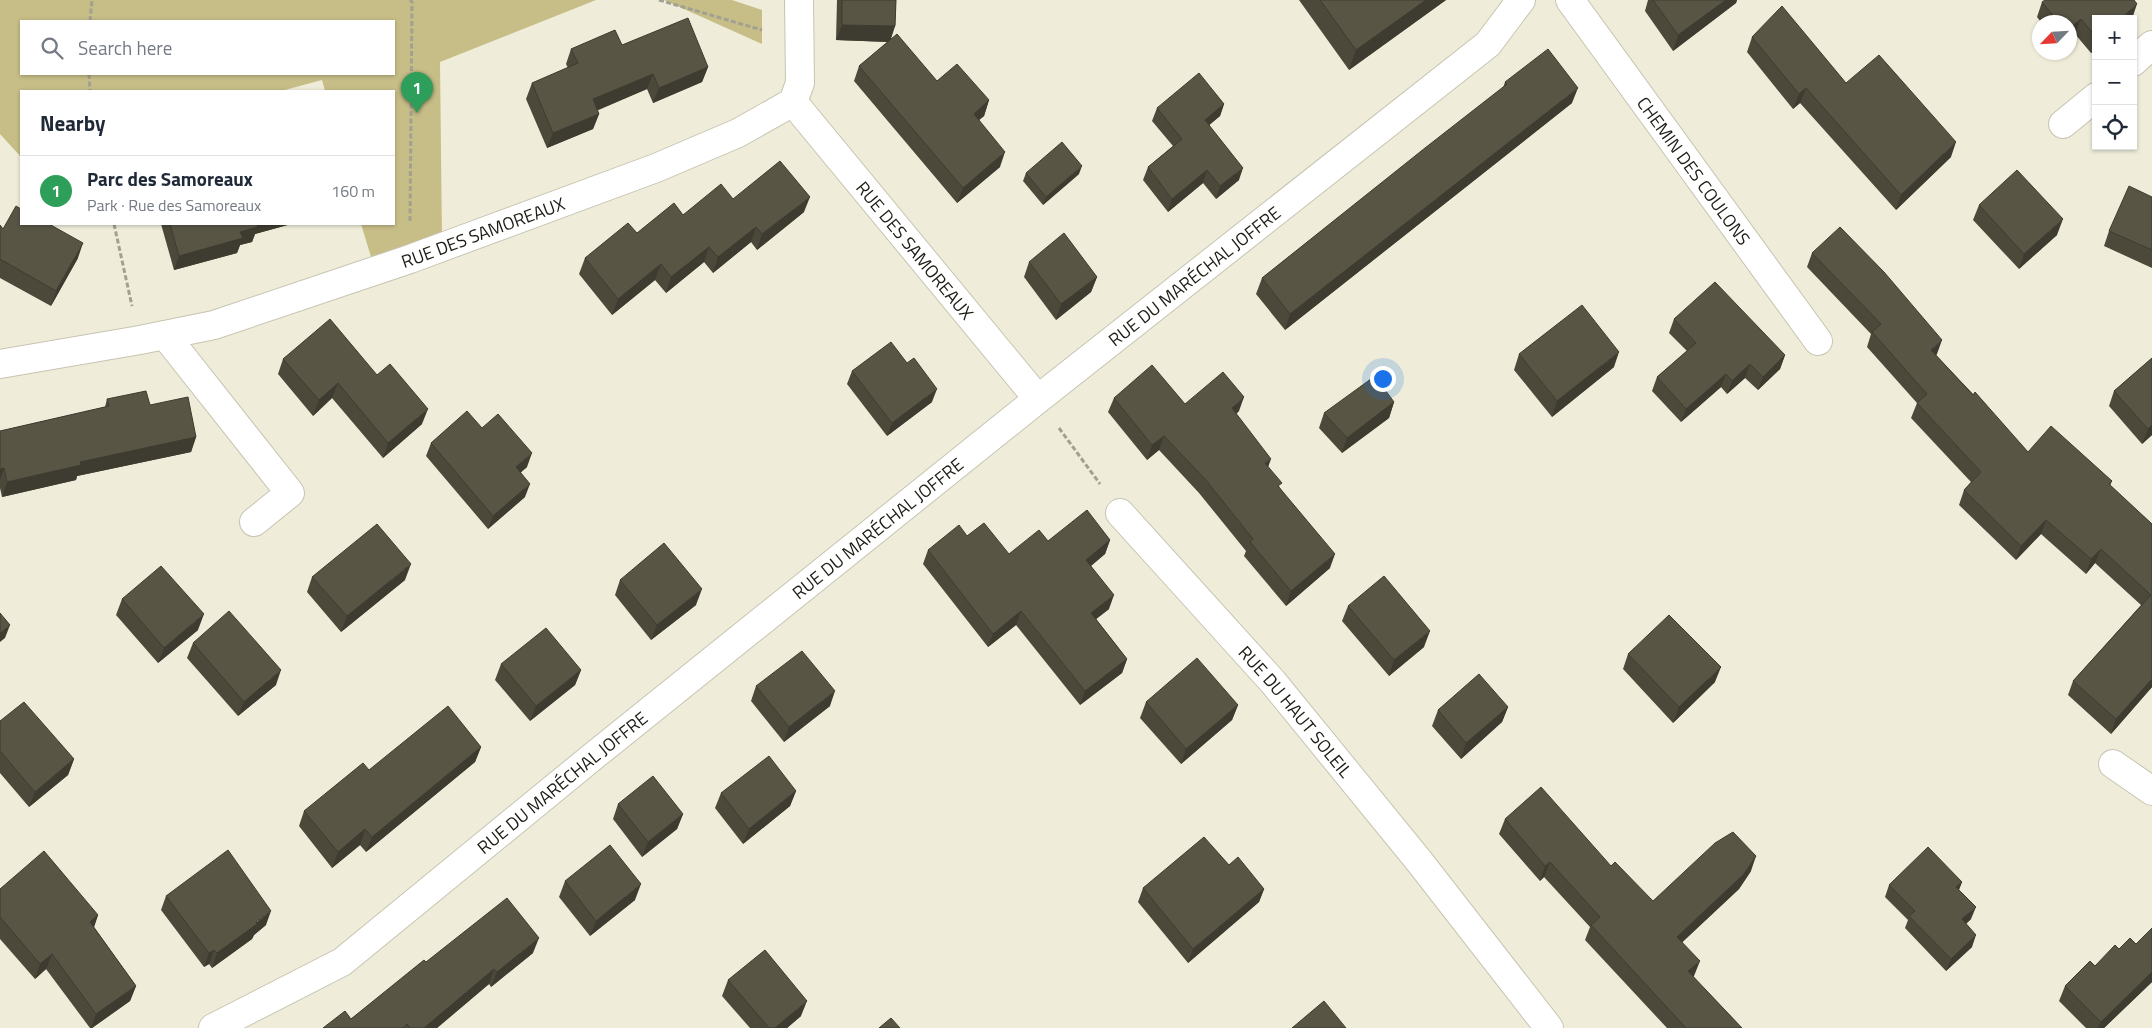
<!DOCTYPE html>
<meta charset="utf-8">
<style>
:root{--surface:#fff;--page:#f2f2f3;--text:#1f2937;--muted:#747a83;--line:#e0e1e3;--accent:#0b8043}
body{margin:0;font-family:"Titillium Web",sans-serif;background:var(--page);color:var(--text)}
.controls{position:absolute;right:15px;top:15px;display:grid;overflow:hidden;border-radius:0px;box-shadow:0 1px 4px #0004}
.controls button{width:45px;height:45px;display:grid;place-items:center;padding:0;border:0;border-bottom:1px solid var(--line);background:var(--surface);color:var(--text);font:25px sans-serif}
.compass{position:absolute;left:2032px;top:15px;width:45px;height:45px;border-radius:50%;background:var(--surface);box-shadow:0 1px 4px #0004;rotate:245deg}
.you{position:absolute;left:1382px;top:378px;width:18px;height:18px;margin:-12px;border:4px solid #fff;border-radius:50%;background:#1a73e8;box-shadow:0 0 0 8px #1a73e833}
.badge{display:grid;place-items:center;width:32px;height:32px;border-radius:50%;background:var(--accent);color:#fff;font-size:16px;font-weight:700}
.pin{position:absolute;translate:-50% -41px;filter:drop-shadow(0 1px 2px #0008)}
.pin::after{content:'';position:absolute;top:26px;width:18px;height:15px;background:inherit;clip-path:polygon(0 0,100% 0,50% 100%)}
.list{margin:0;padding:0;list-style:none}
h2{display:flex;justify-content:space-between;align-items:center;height:65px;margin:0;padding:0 20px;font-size:21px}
h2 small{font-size:16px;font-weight:400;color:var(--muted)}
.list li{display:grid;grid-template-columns:32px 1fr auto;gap:15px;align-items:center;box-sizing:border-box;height:70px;padding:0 20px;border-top:1px solid var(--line)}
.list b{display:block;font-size:19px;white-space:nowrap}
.list p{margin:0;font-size:16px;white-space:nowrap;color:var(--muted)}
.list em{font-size:16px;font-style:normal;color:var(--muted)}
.icon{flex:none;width:28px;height:28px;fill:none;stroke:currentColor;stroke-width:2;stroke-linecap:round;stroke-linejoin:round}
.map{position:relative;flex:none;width:2152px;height:1028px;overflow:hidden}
.search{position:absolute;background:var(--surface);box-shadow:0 1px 4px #0004;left:20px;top:20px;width:375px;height:55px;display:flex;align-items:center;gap:12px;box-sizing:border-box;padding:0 18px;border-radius:0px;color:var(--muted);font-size:19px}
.panel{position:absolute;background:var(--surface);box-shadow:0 1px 4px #0004;left:20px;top:90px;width:375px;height:135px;border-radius:0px}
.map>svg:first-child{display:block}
.green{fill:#c6bd87;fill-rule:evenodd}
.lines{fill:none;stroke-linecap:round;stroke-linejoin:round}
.minor-casing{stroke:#c7c4b1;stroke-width:30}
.path{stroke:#a2a091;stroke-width:3;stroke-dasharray:5 2.5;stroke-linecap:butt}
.minor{stroke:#fff;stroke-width:28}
.wall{fill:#4c493b}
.shaded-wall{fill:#3e3c30}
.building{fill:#585545;stroke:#3e3c30}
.labels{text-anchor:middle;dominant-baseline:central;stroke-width:5;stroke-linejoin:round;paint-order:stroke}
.street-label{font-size:18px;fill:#1c1b14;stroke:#efedd9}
</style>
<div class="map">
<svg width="2152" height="1028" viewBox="0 0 2152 1028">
<rect width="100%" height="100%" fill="#efedd9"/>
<!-- green -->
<g class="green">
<path d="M0,0H596L440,62L442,241L372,260L361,224H394V91H325L322,80L281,91H21V157L0,134ZM21,21H394V74H21Z"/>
<path d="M664,0H732L762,10V44Z"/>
</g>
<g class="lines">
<defs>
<g id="minor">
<path id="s1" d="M1570,0L1818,341"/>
<path d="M2133,62L2152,45"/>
<path id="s2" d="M793,102L1038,399"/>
<path d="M2063,124L2096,97"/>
<path d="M165,335L290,493L254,522"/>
<path id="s3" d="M0,364L140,340L214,325L410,259L656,168L738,133L793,102L800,83L799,0"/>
<path id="s4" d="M1120,513L1273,682L1419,861L1549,1028"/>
<path d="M2113,764L2152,791"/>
<path id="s5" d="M213,1028L342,962L596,754L1038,399L1488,44L1521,0"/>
</g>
</defs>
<!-- minor casing -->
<use href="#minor" class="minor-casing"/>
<!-- path -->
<g class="path">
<path d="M659,0L762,30"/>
<path d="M90,21L92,0"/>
<path d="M89,74L90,91"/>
<path d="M410,221L412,2L410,0"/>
<path d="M114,224L132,306"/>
<path d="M1059,428L1100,484"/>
</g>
<!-- minor -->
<use href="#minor" class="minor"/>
</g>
<!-- wall -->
<g class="wall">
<path d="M837,0H896L895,26L890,40L937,81L989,100L984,116L979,120L1000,167L957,203L854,81L859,66L888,42L836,40Z"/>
<path d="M1299,0H1446L1349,70Z"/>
<path d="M1648,0H1737L1736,3L1673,51L1645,11Z"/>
<path d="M2042,2L2096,19V49L2091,53L2075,34L2070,22H2041L2037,17Z"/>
<path d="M1752,37L1846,83L1951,157L1896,210L1800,103L1793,109L1747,52Z"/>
<path d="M622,45L708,67L702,82L653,103L647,89L597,110L599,114L593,129L547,148L526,99L532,83L568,68L566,64L571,49Z"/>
<path d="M1505,82L1572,103L1285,330L1256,294L1262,278L1503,88Z"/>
<path d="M1224,104L1220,116L1209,125L1239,180L1216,199L1203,183L1168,212L1143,180L1148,167L1173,146L1152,121L1157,108Z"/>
<path d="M1026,173L1079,174L1043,205L1023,181Z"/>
<path d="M2152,197V268L2104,246L2109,231Z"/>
<path d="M733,199L804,212L757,250L751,242L713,273L704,262L666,293L655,280L612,315L579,274L585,258L637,233L683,215Z"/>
<path d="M1979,205L2057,235L2019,269L1973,220Z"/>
<path d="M161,224H291L255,234L252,242L240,245L237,253L174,270Z"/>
<path d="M0,225L3,229L78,258L51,306L0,278Z"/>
<path d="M1812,253L1937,354L1936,355L2028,452L2112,481L2110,486L2152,524V687L2111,734L2068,695L2073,681L2141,605L2095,563L2086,574L2041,534L2016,560L1959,505L1964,490L1971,482L1911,418L1917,403L1867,347L1871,334L1807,267Z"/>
<path d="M1029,262L1097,277L1091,292L1056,320L1024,277Z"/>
<path d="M1674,319L1785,355L1780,369L1758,390L1745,378L1727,394L1721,387L1681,422L1652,391L1657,377L1687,351L1669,333Z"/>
<path d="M1519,354L1614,367L1552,417L1514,370Z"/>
<path d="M2152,358V435L2142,444L2109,406L2114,391Z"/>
<path d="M283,359L377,375L422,424L383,458L332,398L313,416L278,374Z"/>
<path d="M852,371L932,402L887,436L847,384Z"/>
<path d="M1114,398L1185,404L1239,411L1236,414L1268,467L1280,488L1330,568L1286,606L1244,556L1246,551L1199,493L1159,450L1147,460L1108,412Z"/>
<path d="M107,399L150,405L196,437L191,452L77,476L76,480L2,497L0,488V431L105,407Z"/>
<path d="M1394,402L1389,418L1342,453L1319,428L1324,413Z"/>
<path d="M482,428L527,467L521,472L525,497L488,529L426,456L431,443Z"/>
<path d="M967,536L1009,554L1048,541L1110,540L1105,554L1091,566L1109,609L1096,619L1127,659L1122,673L1080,705L1016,625L988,647L923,564L928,550Z"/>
<path d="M312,577L405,580L341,632L307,592Z"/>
<path d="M620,580L696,605L651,640L615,595Z"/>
<path d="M122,599L198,630L158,663L116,615Z"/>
<path d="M1348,606L1424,647L1389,676L1342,621Z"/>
<path d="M193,643L276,685L238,716L187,658Z"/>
<path d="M1628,654L1715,682L1673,723L1623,669Z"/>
<path d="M501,664L581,670L575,685L530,721L495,680Z"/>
<path d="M756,686L830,706L784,742L751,701Z"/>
<path d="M1146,702L1238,705L1232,720L1181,764L1140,718Z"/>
<path d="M1508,707L1502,722L1461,759L1432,726L1438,710Z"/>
<path d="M0,721L74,759L68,775L29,807L0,773Z"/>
<path d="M481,747L475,762L366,852L360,845L332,868L299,826L304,811L369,770Z"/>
<path d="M796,791L790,806L743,844L715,808L721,793Z"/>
<path d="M618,804L683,814L677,829L642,857L613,819Z"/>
<path d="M1505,819L1611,866L1653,901L1751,871L1739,889L1682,942L1694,976L1693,977L1742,1028H1667L1585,940L1590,927L1544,877L1540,881L1499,834Z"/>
<path d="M1229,865L1264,889L1259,902L1188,963L1138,902L1143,888Z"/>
<path d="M565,881L635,900L590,936L559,897Z"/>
<path d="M1962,882L1959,890L1971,919L1966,924L1972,947L1946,971L1905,928L1908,920L1885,897L1889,885Z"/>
<path d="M0,889L98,915L94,927L136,986L130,1001L92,1028H90L46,969L35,979L0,939Z"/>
<path d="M166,896L266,925L254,935L252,939L212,968L209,964L204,967L161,910Z"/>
<path d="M2152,928V982L2104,1028H2086L2059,1001L2065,986L2119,949L2136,944Z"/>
<path d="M533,953L491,987L489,984L437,1028H323L351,1019L426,962Z"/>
<path d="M728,980L801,1016L787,1028H750L722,996Z"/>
</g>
<!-- shaded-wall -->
<g class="shaded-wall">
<path d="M1426,0H1446L1349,70L1356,50Z"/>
<path d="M1726,0H1737L1736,3L1673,51L1678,35Z"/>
<path d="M2137,4L2132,19H2120Z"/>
<path d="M2081,19L2075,34L2070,38V28Z"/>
<path d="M842,25L895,26L890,42L836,40Z"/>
<path d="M2096,40V49L2091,53Z"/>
<path d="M708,67L702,82L653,103L659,88Z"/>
<path d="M653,74L647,89L587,115L593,99Z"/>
<path d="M1578,88L1572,103L1285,330L1290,314Z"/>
<path d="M1806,88L1800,103L1793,109L1799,94Z"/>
<path d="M989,100L984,116L968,129L974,114Z"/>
<path d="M1224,104L1220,116L1201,132L1205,120Z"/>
<path d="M599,114L593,129L547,148L553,133Z"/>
<path d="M1956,142L1951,157L1896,210L1901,195Z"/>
<path d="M1005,152L1000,167L957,203L963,188Z"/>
<path d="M1082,166L1079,174L1043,205L1046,197Z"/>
<path d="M1243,168L1239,180L1216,199L1220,186Z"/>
<path d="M1207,170L1203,183L1168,212L1172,199Z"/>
<path d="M810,197L804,212L757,250L762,234Z"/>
<path d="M2063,219L2057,235L2019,269L2024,254Z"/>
<path d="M254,224H291L255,234L252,242L240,245L237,253L174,270L179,256L240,232Z"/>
<path d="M756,227L751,242L713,273L718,257Z"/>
<path d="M83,243L78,258L51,306L56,291Z"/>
<path d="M709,247L704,262L666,293L671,277Z"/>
<path d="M661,264L655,280L612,315L618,299Z"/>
<path d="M1097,277L1091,292L1056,320L1061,304Z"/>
<path d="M1942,340L1937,354L1925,365L1931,350Z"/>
<path d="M1619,352L1614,367L1552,417L1557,401Z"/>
<path d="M1785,355L1780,369L1758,390L1763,377Z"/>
<path d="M1750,364L1745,378L1727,394L1732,381Z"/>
<path d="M1726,374L1721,387L1681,422L1686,409Z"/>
<path d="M338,383L332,398L313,416L319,400Z"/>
<path d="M937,389L932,402L887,436L892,423Z"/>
<path d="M1244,397L1239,411L1227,422L1232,408Z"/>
<path d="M1394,402L1389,418L1342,453L1347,438Z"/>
<path d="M428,409L422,424L383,458L388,443Z"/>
<path d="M2152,425V435L2142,444L2148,429Z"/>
<path d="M1164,436L1159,450L1147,460L1152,445Z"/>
<path d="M196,437L191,452L77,476L76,480L2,497L7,482L80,462Z"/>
<path d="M532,453L527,467L511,481L516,467Z"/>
<path d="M1271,459L1266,473L1265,463Z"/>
<path d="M4,468L0,480V469Z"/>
<path d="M530,484L525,497L488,529L493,516Z"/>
<path d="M2046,520L2041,534L2016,560L2021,546Z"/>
<path d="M1110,540L1105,554L1081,574L1086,560Z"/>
<path d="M2101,549L2095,563L2086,574L2091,559Z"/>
<path d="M1335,554L1330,568L1286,606L1291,591Z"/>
<path d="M411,564L405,580L341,632L347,616Z"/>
<path d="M702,589L696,605L651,640L657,625Z"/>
<path d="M1114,595L1109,609L1086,627L1091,613Z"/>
<path d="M1021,611L1016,625L988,647L993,634Z"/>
<path d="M204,614L198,630L158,663L164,648Z"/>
<path d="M10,625L5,638L0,642V633Z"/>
<path d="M1430,631L1424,647L1389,676L1394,660Z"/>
<path d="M1127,659L1122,673L1080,705L1085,691Z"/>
<path d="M1721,667L1715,682L1673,723L1679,707Z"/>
<path d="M281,670L276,685L238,716L244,702Z"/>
<path d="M581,670L575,685L530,721L536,706Z"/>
<path d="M2152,679V687L2111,734L2116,719Z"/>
<path d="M835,691L830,706L784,742L789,727Z"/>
<path d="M1238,705L1232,720L1181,764L1186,749Z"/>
<path d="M1508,707L1502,722L1461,759L1466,743Z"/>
<path d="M481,747L475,762L366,852L372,837Z"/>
<path d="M74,759L68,775L29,807L35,792Z"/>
<path d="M796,791L790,806L743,844L749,829Z"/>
<path d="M683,814L677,829L642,857L648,842Z"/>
<path d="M365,829L360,845L332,868L338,852Z"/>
<path d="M1756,856L1751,871L1739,889L1672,952L1677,937Z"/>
<path d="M1550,862L1544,877L1540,881L1545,866Z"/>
<path d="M1962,882L1957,894L1956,887Z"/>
<path d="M641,884L635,900L590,936L596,921Z"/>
<path d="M1264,889L1259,902L1188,963L1193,949Z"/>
<path d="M1976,907L1971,919L1958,931L1962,919Z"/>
<path d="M271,911L266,925L254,935L252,939L212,968L217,953Z"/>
<path d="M98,915L93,930L90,922Z"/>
<path d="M1976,935L1972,947L1946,971L1951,959Z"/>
<path d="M539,938L533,953L491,987L497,972Z"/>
<path d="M214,950L209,964L204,967L209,953Z"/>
<path d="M52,954L46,969L35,979L40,964Z"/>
<path d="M1700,961L1694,976L1682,986L1688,971Z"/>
<path d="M494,969L489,984L437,1028H424Z"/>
<path d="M2152,972V982L2104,1028H2098L2101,1022Z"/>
<path d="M136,986L130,1001L92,1028H91L96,1014Z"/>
<path d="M807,1001L801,1016L787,1028H775Z"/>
</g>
<!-- building -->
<g class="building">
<path d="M842,0H896L895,26L842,25Z"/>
<path d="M1320,0H1426L1356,50Z"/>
<path d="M1653,0H1726L1678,35Z"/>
<path d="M2045,0H2134L2137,4L2120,19H2096V37L2081,19L2070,28V22H2058L2042,2Z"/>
<path d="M1782,6L1846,83L1879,55L1956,142L1901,195L1806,88L1799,94L1752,37Z"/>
<path d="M688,18L708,67L659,88L653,74L593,99L599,114L553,133L532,83L578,63L571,49L615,30L622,45Z"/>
<path d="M897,34L937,81L957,64L989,100L974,114L1005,152L963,188L859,66Z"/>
<path d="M1548,49L1578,88L1290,314L1262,278L1425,148L1507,84L1505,82Z"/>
<path d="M1199,73L1224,104L1205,120L1243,168L1220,186L1207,170L1172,199L1148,167L1182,139L1157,108Z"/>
<path d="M1062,142L1082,166L1046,197L1026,173Z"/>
<path d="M780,161L810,197L762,234L756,227L718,257L709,247L671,277L661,264L618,299L585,258L628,223L637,233L674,203L683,215L721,184L733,199Z"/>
<path d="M2017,170L2063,219L2024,254L1979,205Z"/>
<path d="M2129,186L2152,197V250L2109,231Z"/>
<path d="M16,206L21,209V224H49L83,243L56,291L0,259V225L3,229Z"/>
<path d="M170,224H256L258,227L240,232L243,238L179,256Z"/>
<path d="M1840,227L1884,272L1942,340L1931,350L1973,395L1975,392L2028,452L2051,426L2112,481L2109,484L2152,524V679L2116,719L2073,681L2151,595L2101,549L2091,559L2046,520L2021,546L1964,490L1981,472L1917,403L1927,394L1872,332L1881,324L1812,253Z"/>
<path d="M1064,233L1097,277L1061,304L1029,262Z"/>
<path d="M1715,282L1785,355L1763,377L1750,364L1732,381L1726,374L1686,409L1657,377L1696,343L1674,319Z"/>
<path d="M1582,305L1619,352L1557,401L1519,354Z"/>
<path d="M330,319L377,375L390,364L428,409L388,443L338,383L319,400L283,359Z"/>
<path d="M891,342L907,363L914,358L937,389L892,423L852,371Z"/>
<path d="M2152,358V425L2148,429L2114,391Z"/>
<path d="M1152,365L1185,404L1223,372L1244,397L1232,408L1271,459L1265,463L1282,483L1278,486L1335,554L1291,591L1250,542L1253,539L1205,479L1164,436L1152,445L1114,398Z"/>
<path d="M1375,376L1394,402L1347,438L1324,413Z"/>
<path d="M146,391L150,405L188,397L196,437L80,462L81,465L7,482L4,468L0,469V431L109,406L107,399Z"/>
<path d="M467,411L482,428L498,414L532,453L516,467L530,484L493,516L431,443Z"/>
<path d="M1087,510L1110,540L1086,560L1114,595L1091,613L1127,659L1085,691L1021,611L993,634L928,550L959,525L967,536L984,523L1009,554L1039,530L1048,541Z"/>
<path d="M377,524L411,564L347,616L312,577Z"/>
<path d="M664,543L702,589L657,625L620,580Z"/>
<path d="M161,566L204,614L164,648L122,599Z"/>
<path d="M1384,576L1430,631L1394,660L1348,606Z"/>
<path d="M229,611L281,670L244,702L193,643Z"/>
<path d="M0,613L10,625L0,633Z"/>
<path d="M1669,615L1721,667L1679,707L1628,654Z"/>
<path d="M546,628L581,670L536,706L501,664Z"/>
<path d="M802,651L835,691L789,727L756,686Z"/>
<path d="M1197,658L1238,705L1186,749L1146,702Z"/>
<path d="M1479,674L1508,707L1466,743L1438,710Z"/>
<path d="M24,702L74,759L35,792L0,751V721Z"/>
<path d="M448,706L481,747L372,837L365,829L338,852L304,811L363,763L369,770Z"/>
<path d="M769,756L796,791L749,829L721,793Z"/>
<path d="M653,776L683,814L648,842L618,804Z"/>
<path d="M1541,787L1611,866L1615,862L1653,901L1715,843L1733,832L1756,856L1744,874L1677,937L1700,961L1688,971L1742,1028H1686L1591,925L1600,917L1550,862L1545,866L1505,819Z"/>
<path d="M1204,837L1229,865L1238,857L1264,889L1193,949L1143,888Z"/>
<path d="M610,845L641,884L596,921L565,881Z"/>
<path d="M1928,847L1962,882L1956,887L1976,907L1962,919L1976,935L1951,959L1909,916L1915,911L1889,885Z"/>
<path d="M228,850L271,911L256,922L257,924L217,953L214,950L209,953L166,896Z"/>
<path d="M44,851L98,915L90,922L136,986L96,1014L52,954L40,964L0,917V889Z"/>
<path d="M507,898L539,938L497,972L494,969L424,1028H410L407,1024L403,1028H323L345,1011L351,1019L424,960L426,962Z"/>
<path d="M2152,928V972L2101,1022L2065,986L2090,961L2095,966L2115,945L2119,949L2130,938L2136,944Z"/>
<path d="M765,950L807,1001L775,1028H769L728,980Z"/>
<path d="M1324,1001L1346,1028H1292Z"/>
<path d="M891,1018L900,1028H879Z"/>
</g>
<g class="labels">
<!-- street labels -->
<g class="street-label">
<text stroke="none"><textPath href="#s1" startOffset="211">CHEMIN DES COULONS</textPath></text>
<text stroke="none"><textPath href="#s3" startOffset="502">RUE DES SAMOREAUX</textPath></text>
<text stroke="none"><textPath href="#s2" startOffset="192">RUE DES SAMOREAUX</textPath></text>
<text stroke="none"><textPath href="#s5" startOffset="1239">RUE DU MARÉCHAL JOFFRE</textPath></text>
<text stroke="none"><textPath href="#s5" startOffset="834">RUE DU MARÉCHAL JOFFRE</textPath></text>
<text stroke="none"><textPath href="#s4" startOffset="265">RUE DU HAUT SOLEIL</textPath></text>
<text stroke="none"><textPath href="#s5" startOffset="429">RUE DU MARÉCHAL JOFFRE</textPath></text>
</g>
</g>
</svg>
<div class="controls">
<button>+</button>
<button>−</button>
<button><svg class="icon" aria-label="locate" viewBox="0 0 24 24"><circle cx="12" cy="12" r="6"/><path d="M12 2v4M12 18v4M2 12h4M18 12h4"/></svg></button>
</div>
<svg class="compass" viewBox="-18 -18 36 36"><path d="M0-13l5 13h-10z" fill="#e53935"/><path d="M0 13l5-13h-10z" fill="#747a83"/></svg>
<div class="you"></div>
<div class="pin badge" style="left:417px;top:113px;background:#2e9e5b">1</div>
<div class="search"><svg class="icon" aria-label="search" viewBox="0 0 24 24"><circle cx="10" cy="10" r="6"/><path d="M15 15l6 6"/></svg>Search here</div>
<section class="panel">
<h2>Nearby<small></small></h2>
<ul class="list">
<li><span class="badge" style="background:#2e9e5b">1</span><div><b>Parc des Samoreaux</b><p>Park · Rue des Samoreaux</p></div><em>160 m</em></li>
</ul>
</section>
</div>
